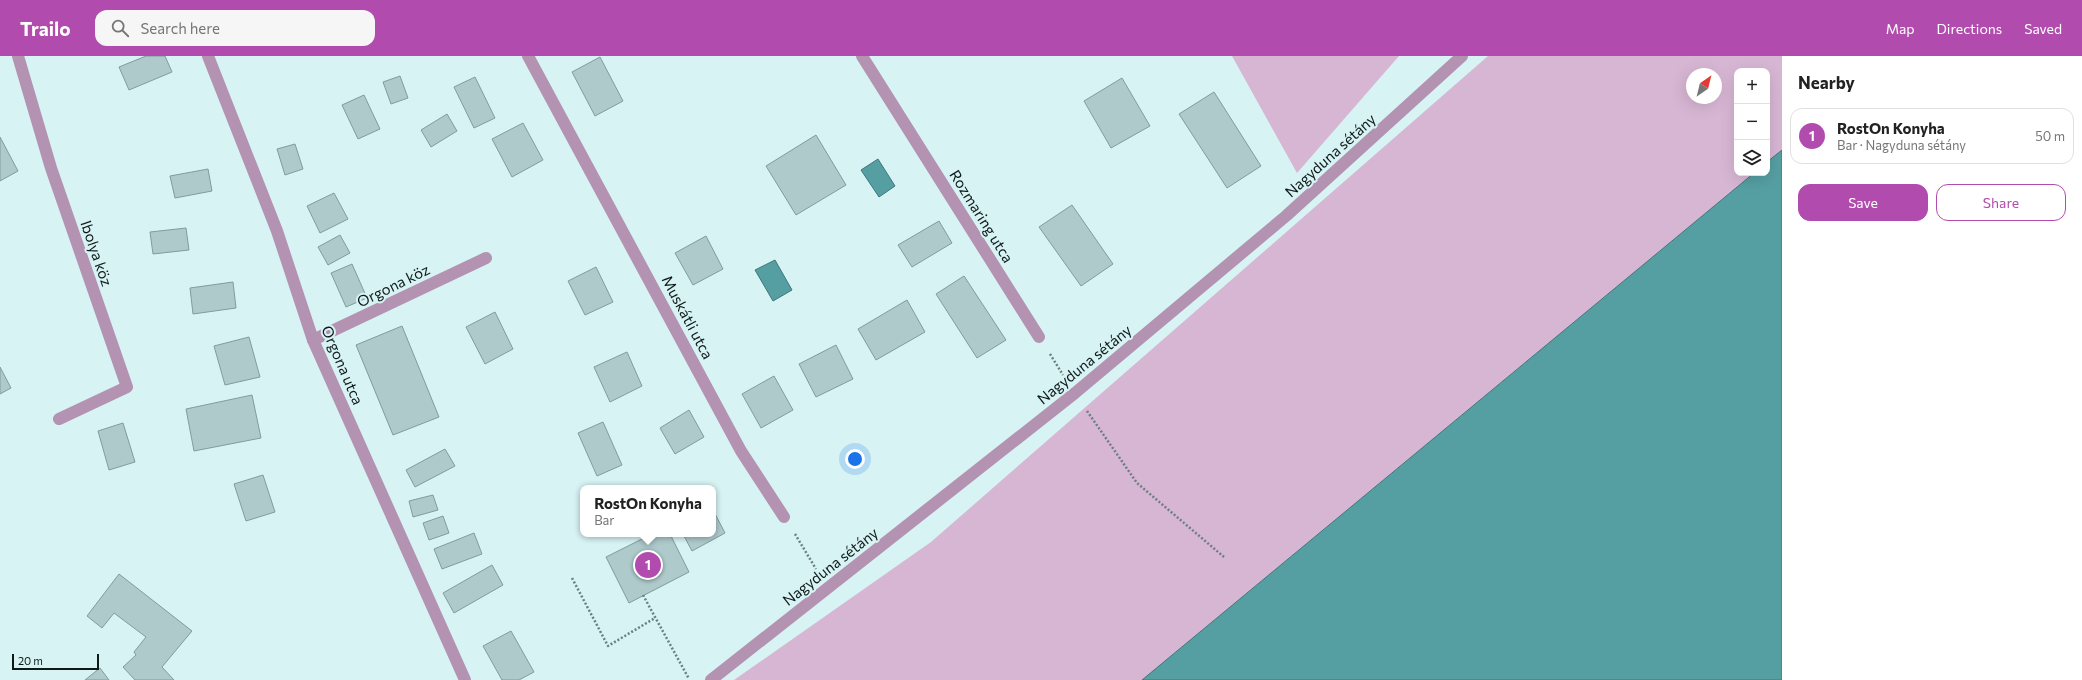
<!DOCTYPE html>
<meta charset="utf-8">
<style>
:root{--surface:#fff;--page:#f6f6f6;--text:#222;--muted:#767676;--line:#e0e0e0;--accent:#b24bae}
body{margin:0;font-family:Commissioner,sans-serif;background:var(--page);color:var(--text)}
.controls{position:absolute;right:12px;top:12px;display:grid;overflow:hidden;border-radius:8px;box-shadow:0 4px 16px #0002}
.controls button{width:36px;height:36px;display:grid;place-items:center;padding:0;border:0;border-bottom:1px solid var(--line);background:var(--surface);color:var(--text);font:20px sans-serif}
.compass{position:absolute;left:1686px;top:12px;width:36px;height:36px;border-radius:50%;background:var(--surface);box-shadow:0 4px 16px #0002;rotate:35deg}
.scale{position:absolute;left:12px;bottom:10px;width:87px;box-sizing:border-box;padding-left:4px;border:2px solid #0f191a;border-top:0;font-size:11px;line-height:14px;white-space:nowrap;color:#0f191a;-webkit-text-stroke:3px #d7f3f4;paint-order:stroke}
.you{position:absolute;left:855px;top:403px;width:14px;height:14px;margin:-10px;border:3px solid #fff;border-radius:50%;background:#1a73e8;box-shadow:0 0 0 6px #1a73e833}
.badge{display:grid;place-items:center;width:26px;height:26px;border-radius:50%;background:var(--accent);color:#fff;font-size:13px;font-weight:700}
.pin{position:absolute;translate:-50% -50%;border:2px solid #fff;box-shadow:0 1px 4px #0006}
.popup{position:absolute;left:580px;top:429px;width:136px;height:52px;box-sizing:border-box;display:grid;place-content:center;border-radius:8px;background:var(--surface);filter:drop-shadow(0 1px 3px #0005);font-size:13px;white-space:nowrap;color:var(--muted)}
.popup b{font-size:15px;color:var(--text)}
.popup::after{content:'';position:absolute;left:50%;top:100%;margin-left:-8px;border:8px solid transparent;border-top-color:var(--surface)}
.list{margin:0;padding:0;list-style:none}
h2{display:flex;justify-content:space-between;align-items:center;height:52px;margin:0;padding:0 16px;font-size:17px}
h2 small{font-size:13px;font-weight:400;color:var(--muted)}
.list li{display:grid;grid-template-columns:26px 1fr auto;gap:12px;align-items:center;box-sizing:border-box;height:56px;margin:0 8px 8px;padding:0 8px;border:1px solid var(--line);border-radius:12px}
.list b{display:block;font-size:15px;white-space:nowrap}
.list p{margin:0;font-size:13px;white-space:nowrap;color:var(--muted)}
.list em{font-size:13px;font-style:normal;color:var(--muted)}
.actions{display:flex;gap:8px;padding:12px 16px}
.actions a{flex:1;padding:9px 0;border:1px solid var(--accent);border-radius:12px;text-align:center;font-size:14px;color:var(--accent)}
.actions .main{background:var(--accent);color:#fff}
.icon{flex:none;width:22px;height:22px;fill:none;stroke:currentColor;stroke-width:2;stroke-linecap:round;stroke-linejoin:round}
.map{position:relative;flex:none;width:1782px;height:624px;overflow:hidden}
header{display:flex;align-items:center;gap:24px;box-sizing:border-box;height:56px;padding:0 20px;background:var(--accent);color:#fff}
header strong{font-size:19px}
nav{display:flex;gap:22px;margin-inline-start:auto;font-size:14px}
.search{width:280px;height:36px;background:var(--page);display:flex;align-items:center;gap:10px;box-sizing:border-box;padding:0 14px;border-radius:12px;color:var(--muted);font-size:15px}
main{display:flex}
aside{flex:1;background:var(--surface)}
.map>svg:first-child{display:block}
.green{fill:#d7b6d3;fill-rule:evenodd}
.water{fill:#559fa2;stroke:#407779}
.building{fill:#aecacb;stroke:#819c9d}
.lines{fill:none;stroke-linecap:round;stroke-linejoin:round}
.path{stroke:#6c7f80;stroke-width:2.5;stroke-dasharray:2 2;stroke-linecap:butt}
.minor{stroke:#b492b1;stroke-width:12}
.labels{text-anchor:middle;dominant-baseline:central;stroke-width:4;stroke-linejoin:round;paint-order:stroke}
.street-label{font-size:15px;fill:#0f191a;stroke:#d7f3f4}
</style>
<header>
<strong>Trailo</strong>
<div class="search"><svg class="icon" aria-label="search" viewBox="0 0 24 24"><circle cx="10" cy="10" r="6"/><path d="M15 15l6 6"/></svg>Search here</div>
<nav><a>Map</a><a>Directions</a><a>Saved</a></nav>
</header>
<main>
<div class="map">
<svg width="1782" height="624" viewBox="0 0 1782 624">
<rect width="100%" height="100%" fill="#d7f3f4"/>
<!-- green -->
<g class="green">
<path d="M1232,0H1399L1297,117Z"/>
<path d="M1488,0H1782V94L1767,106V15H1737V117H1754L1142,624H734L931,486ZM1692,18H1716V42H1692Z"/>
</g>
<!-- water -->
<g class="water">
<path d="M1782,94V624H1142L1754,117H1767V106Z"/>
<path d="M878,103L895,130L879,141L861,114Z"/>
<path d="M775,204L792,234L773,245L755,214Z"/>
</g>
<!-- building -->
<g class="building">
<path d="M146,0H165L172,16L129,34L119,11Z"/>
<path d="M600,1L623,45L595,60L572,16Z"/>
<path d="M400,20L408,42L391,48L383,26Z"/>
<path d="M475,21L495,62L474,72L454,31Z"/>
<path d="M1122,22L1150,70L1111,92L1084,45Z"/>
<path d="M1214,36L1261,110L1227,132L1179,58Z"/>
<path d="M364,39L380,73L358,83L342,49Z"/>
<path d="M447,58L457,75L431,91L421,74Z"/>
<path d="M523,67L543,104L512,121L492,83Z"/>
<path d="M816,79L846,129L796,159L766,110Z"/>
<path d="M0,81L18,115L0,125Z"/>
<path d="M295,88L303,113L285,119L277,93Z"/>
<path d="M208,113L212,135L175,142L170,120Z"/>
<path d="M334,137L348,163L320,177L307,150Z"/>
<path d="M1072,149L1113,208L1081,230L1039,171Z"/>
<path d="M939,165L952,187L912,211L898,189Z"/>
<path d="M186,172L189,194L153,198L150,176Z"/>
<path d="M340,179L350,197L328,209L318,191Z"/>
<path d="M706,180L723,213L693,229L675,197Z"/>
<path d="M352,208L367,242L346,251L331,217Z"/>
<path d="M596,211L613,246L585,259L568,225Z"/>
<path d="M964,220L1006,284L977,302L936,238Z"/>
<path d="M233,226L236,252L193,258L190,232Z"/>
<path d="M907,244L925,276L876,304L858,273Z"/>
<path d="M495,256L513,293L485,308L466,271Z"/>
<path d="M402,270L439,361L393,379L356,289Z"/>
<path d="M249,281L260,321L225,329L214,290Z"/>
<path d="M836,289L853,323L816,341L799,308Z"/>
<path d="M627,296L642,330L610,346L594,311Z"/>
<path d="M0,311L11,332L0,338Z"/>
<path d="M774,320L793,354L761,372L742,338Z"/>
<path d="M252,339L261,382L194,395L186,353Z"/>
<path d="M689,354L704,381L675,398L660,372Z"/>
<path d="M603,366L622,409L597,420L578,377Z"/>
<path d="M123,367L135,406L109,414L98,375Z"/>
<path d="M445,393L455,410L415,431L406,414Z"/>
<path d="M263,419L275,456L246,465L234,428Z"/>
<path d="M433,439L438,454L413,461L409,445Z"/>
<path d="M713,454L725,477L692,495L683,478H713Z"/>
<path d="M443,460L449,477L429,484L423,467Z"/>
<path d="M474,477L482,498L442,513L434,493Z"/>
<path d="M652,478H670L689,516L629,547L606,501Z"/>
<path d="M492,509L503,529L454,557L443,537Z"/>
<path d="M119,518L192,575L162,611L174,624H135L123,611L136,599L134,596L146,581L114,557L102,572L87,560Z"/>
<path d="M511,575L534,616L519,624H502L483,590Z"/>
<path d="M100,612L109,624H85Z"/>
</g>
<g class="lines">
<!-- path -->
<g class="path">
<path d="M1050,298L1063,319"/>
<path d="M1087,355L1137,427L1224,501"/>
<path d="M795,478L816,513"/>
<path d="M572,522L608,590L655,562"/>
<path d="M643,539L689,623"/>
</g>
<!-- minor -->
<g class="minor">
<path d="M18,0L51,112L127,331L59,363"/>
<path d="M208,0L277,175L313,284L465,624"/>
<path d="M528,0L741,395L784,461"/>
<path d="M862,0L1039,281"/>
<path d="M313,284L486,202"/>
<path d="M711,624L1075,337L1286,160L1462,0"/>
</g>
</g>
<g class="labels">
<!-- street labels -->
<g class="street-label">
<text transform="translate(1330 99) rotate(-42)">Nagyduna sétány</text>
<text transform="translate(982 160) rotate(58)">Rozmaring utca</text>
<text transform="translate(97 197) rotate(71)">Ibolya köz</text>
<text transform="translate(393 229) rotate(-26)">Orgona köz</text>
<text transform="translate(688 261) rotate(62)">Muskátli utca</text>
<text transform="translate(1084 308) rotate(-39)">Nagyduna sétány</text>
<text transform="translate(343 309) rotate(67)">Orgona utca</text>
<text transform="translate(830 510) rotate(-38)">Nagyduna sétány</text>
</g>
</g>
</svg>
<div class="controls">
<button>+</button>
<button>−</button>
<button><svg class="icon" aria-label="layers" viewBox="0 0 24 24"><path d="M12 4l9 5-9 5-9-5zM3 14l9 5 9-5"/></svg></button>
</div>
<svg class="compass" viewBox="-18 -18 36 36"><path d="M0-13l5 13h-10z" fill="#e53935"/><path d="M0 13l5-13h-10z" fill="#767676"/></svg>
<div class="scale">20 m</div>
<div class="you"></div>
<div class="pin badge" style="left:648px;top:509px">1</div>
<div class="popup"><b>RostOn Konyha</b>Bar</div>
</div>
<aside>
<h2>Nearby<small></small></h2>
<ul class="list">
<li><span class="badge">1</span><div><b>RostOn Konyha</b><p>Bar · Nagyduna sétány</p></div><em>50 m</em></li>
</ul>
<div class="actions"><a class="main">Save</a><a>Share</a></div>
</aside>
</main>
